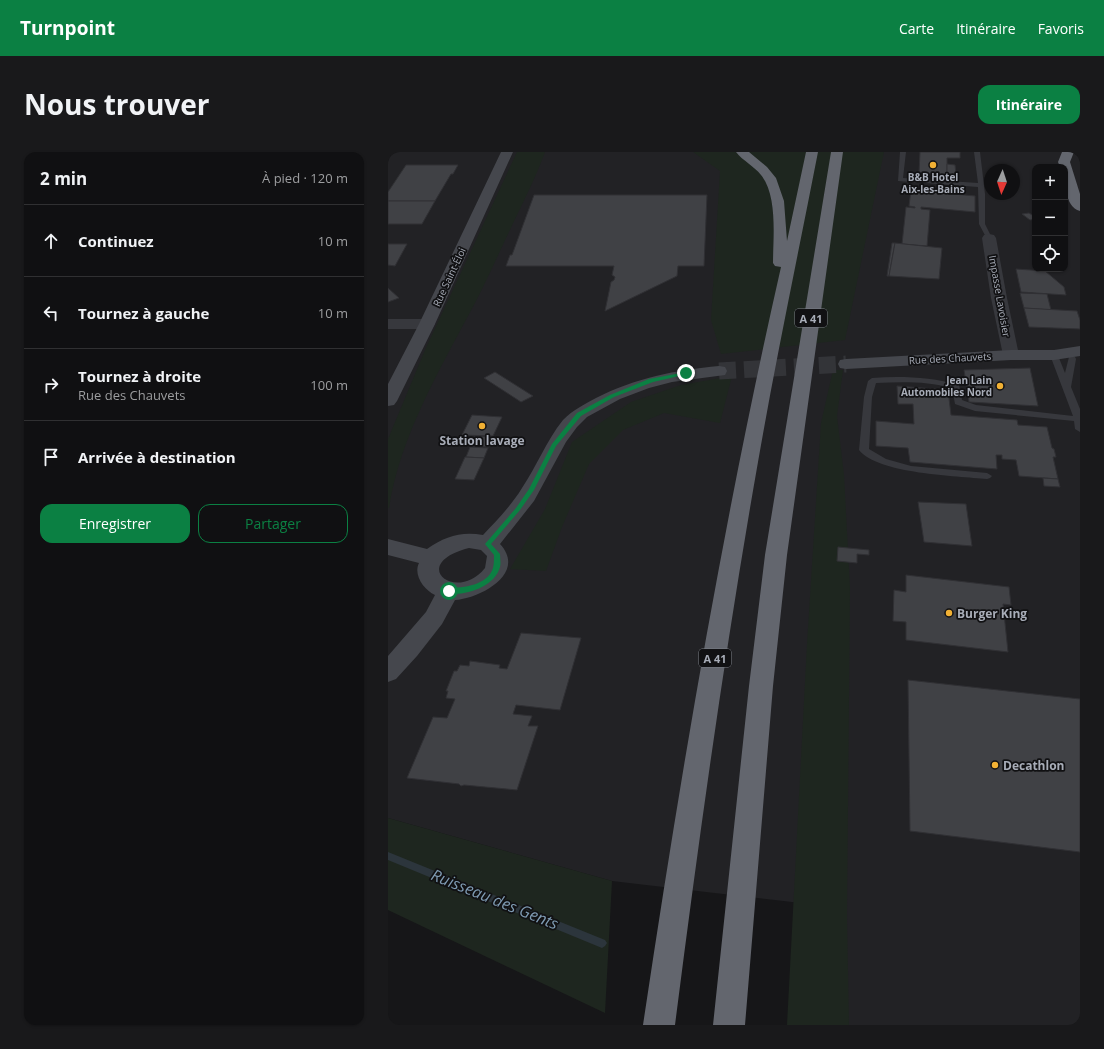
<!DOCTYPE html>
<html lang="fr">
<meta charset="utf-8">
<style>
:root{--surface:#101012;--page:#19191b;--text:#f1f3f6;--muted:#9c9d9f;--line:#303032;--accent:#0b8043}
body{margin:0;font-family:"Open Sans",sans-serif;background:var(--page);color:var(--text)}
.controls{position:absolute;right:12px;top:12px;display:grid;overflow:hidden;border-radius:8px;box-shadow:0 1px 3px #0004}
.controls button{width:36px;height:36px;display:grid;place-items:center;padding:0;border:0;border-bottom:1px solid var(--line);background:var(--surface);color:var(--text);font:20px sans-serif}
.compass{position:absolute;left:596px;top:12px;width:36px;height:36px;border-radius:50%;background:var(--surface);box-shadow:0 1px 3px #0004;rotate:183deg}
.stop{position:absolute;width:12px;height:12px;margin:-9px;border:3px solid #0b8043;border-radius:50%;background:#fff}
.stop.end{background:#0b8043;border-color:#fff;box-shadow:0 1px 4px #0008}
.list{margin:0;padding:0;list-style:none}
h2{display:flex;justify-content:space-between;align-items:center;height:52px;margin:0;padding:0 16px;font-size:17px}
h2 small{font-size:13px;font-weight:400;color:var(--muted)}
.list li{display:grid;grid-template-columns:26px 1fr auto;gap:12px;align-items:center;box-sizing:border-box;height:72px;padding:0 16px;border-top:1px solid var(--line)}
.list b{display:block;font-size:15px;white-space:nowrap}
.list p{margin:0;font-size:13px;white-space:nowrap;color:var(--muted)}
.list em{font-size:13px;font-style:normal;color:var(--muted)}
.actions{display:flex;gap:8px;padding:12px 16px}
.actions a{flex:1;padding:9px 0;border:1px solid var(--accent);border-radius:12px;text-align:center;font-size:14px;color:var(--accent)}
.actions .main{background:var(--accent);color:#fff}
.icon{flex:none;width:22px;height:22px;fill:none;stroke:currentColor;stroke-width:2;stroke-linecap:round;stroke-linejoin:round}
.map{position:relative;flex:none;width:692px;height:873px;overflow:hidden;border-radius:12px}
header{display:flex;align-items:center;gap:24px;box-sizing:border-box;height:56px;padding:0 20px;background:var(--accent);color:#fff}
header strong{font-size:19px}
nav{display:flex;gap:22px;margin-inline-start:auto;font-size:14px}
.intro{display:flex;align-items:center;justify-content:space-between;box-sizing:border-box;height:96px;padding:0 24px}
h1{margin:0;font-size:28px}
.button{padding:10px 18px;border-radius:12px;background:var(--accent);color:#fff;font-size:14px;font-weight:700}
main{display:flex;gap:24px;padding:0 24px}
aside{flex:1;background:var(--surface);border-radius:12px;box-shadow:0 1px 3px #0004}
.map>svg:first-child{display:block}
.built{fill:#222225;fill-rule:evenodd}
.green{fill:#1e261f}
.lines{fill:none;stroke-linecap:round;stroke-linejoin:round}
.stream{fill:#2c353c;fill-rule:evenodd}
.building{fill:#404145;stroke:#303034}
.secondary-tunnel{stroke:#333438;stroke-width:17;stroke-dasharray:17 8;stroke-linecap:butt}
.lane{fill:#37383d;fill-rule:evenodd}
.street{fill:#37383d;fill-rule:evenodd}
.secondary{fill:#45474d;fill-rule:evenodd}
.highway{fill:#63666e;fill-rule:evenodd}
.route{fill:#0b8043}
.poi-dot{fill:#f2b134;stroke:#111113;stroke-width:1.5}
.labels{text-anchor:middle;dominant-baseline:central;stroke-width:3.5;stroke-linejoin:round;paint-order:stroke}
.far-poi-label{font-size:10px;font-weight:bold;fill:#a8adb8;stroke:#111113}
.far-street-label{font-size:10px;fill:#a8adb8;stroke:#111113}
.shield{fill:#111113;stroke:#7b7e86;stroke-width:1}
.shield-label{font-size:11px;font-weight:bold;fill:#a8adb8}
.poi-label{font-size:12px;font-weight:bold;fill:#a8adb8;stroke:#111113;text-anchor:start}
.near-water-label{font-size:16px;font-style:italic;fill:#7f9bb3;stroke:#111113}
</style>
<header>
<strong>Turnpoint</strong>
<nav><a>Carte</a><a>Itinéraire</a><a>Favoris</a></nav>
</header>
<div class="intro"><h1>Nous trouver</h1><a class="button">Itinéraire</a></div>
<main>
<aside>
<h2>2 min<small>À pied · 120 m</small></h2>
<ul class="list">
<li><svg class="icon" aria-label="ahead" viewBox="0 0 24 24"><path d="M12 20V5M6 11l6-6 6 6"/></svg><div><b>Continuez</b></div><em>10 m</em></li>
<li><svg class="icon" aria-label="left" viewBox="0 0 24 24"><path d="M17 20v-9H6M10 6l-5 5 5 5"/></svg><div><b>Tournez à gauche</b></div><em>10 m</em></li>
<li><svg class="icon" aria-label="right" viewBox="0 0 24 24"><path d="M7 20v-9h11M14 6l5 5-5 5"/></svg><div><b>Tournez à droite</b><p>Rue des Chauvets</p></div><em>100 m</em></li>
<li><svg class="icon" aria-label="arrive" viewBox="0 0 24 24"><path d="M6 21V4h12l-3 4 3 4H6"/></svg><div><b>Arrivée à destination</b></div></li>
</ul>
<div class="actions"><a class="main">Enregistrer</a><a>Partager</a></div>
</aside>
<div class="map">
<svg width="692" height="873" viewBox="0 0 692 873">
<rect width="100%" height="100%" fill="#161618"/>
<!-- built -->
<path class="built" d="M0,0H692V873H431L438,754L224,729L0,666ZM647,15H677V117H647ZM602,18H626V42H602Z"/>
<!-- green -->
<g class="green">
<path d="M129,0H157C149,22 139,42 129,63C115,92 102,122 87,151C53,215 12,284 1,356H0V287L37,198Z"/>
<path d="M305,0H496L457,188L333,202L323,168L332,19Z"/>
<path d="M445,218H455L449,264L456,323L462,436L459,764L461,873H399L419,492L433,271Z"/>
<path d="M344,224L332,271L276,261L235,278L201,312L174,375L158,419L122,417L157,357L184,290L243,250L293,233Z"/>
<path d="M0,666L224,729L217,861L0,758Z"/>
</g>
<g class="lines">
<!-- stream -->
<path class="stream" d="M0,700L217,788L219,791L217,794L214,796L0,708Z"/>
</g>
<!-- building -->
<g class="building">
<path d="M532,0H572V6H559V23L531,21Z"/>
<path d="M559,12L567,13L568,23L559,22Z"/>
<path d="M18,13H70L65,22H63L47,49H0V40Z"/>
<path d="M523,38L587,44V60L533,55V57L542,58L539,94L514,92L518,55L527,56V55L521,54Z"/>
<path d="M146,43H319L316,114H290L289,124L217,159L223,130L226,128L227,125L224,123L226,114H118L122,103H124Z"/>
<path d="M0,49H47L34,72H0Z"/>
<path d="M641,61L647,65V67L642,68L634,62Z"/>
<path d="M504,91H507L501,124H499Z"/>
<path d="M507,91L554,96L551,127L501,124Z"/>
<path d="M0,92H19L7,114L0,113Z"/>
<path d="M628,117L657,119L676,135L678,143L633,140Z"/>
<path d="M0,136L11,146L0,150Z"/>
<path d="M632,141L659,142L663,158L636,156Z"/>
<path d="M636,156L689,159L692,168V177L641,175Z"/>
<path d="M642,216L650,254L581,250L576,218Z"/>
<path d="M107,220L145,244L133,250L96,226Z"/>
<path d="M509,234L560,238L563,263L629,268L630,273L659,275L664,296L666,297L668,305H665L670,327L631,324L628,308L614,307V303H608L609,317L522,310L520,296L488,294V269L526,272L525,252H510Z"/>
<path d="M84,263L114,265L105,284L74,283Z"/>
<path d="M87,284L106,285L101,295L82,294Z"/>
<path d="M82,295L100,296L96,306L78,305Z"/>
<path d="M77,305L96,306L86,328L67,327Z"/>
<path d="M655,326L670,327L672,335L656,334Z"/>
<path d="M530,350L578,352L584,394L536,390Z"/>
<path d="M450,395L481,398V403L469,402V411L449,409Z"/>
<path d="M518,423L621,435L623,453L615,452L620,500L518,488V470L505,469L506,438L518,440Z"/>
<path d="M133,481L193,486L172,558L128,553L125,562L144,564L140,574H150L129,638L76,633L73,634L71,632L19,626L45,565L59,566L67,547L58,546L60,539H58L66,519H69L72,513L81,514L82,509L112,513L111,516L119,517Z"/>
<path d="M520,528L692,547V700L522,679Z"/>
</g>
<g class="lines">
<!-- secondary-tunnel -->
<path class="secondary-tunnel" d="M331,219L458,212"/>
<!-- lane -->
<g class="lane">
<path d="M512,0H518L515,26L590,31L586,0H592L597,42V72L604,86L603,87H599L591,72L590,35L510,29Z"/>
<path d="M663,201H669L677,221L681,205H687L688,207L683,235L692,257V280L687,277L686,269L587,259L567,252L564,236C539,229 513,230 488,231L484,245L481,297L498,307L523,314L599,321L604,324L602,326L599,327C569,324 490,322 471,298L476,245L480,229L484,226C514,224 542,225 571,233L574,248L588,253L685,264L662,203Z"/>
</g>
<!-- street -->
<g class="street">
<path d="M601,82L606,83L608,86L619,146L631,203L629,206L623,208L617,206L615,203L603,146L594,86L596,83Z"/>
<path d="M0,167H39L45,169L47,172L45,175L39,177H0Z"/>
</g>
<!-- secondary -->
<g class="secondary">
<path d="M113,0H125L47,172L9,249L6,253L0,254V232L31,172Z"/>
<path d="M692,194V204L666,208H623L458,217L452,216L450,212L452,208L458,207L623,198H666Z"/>
<path d="M331,214L337,215L339,219L337,223L284,230L261,236L232,247L199,265L189,275L178,290L146,349L112,392C139,421 93,446 67,448L54,472L29,504L8,527L0,530V504L38,460L47,443C36,438 25,423 31,411L0,403V387L39,397C57,384 74,379 95,383C109,368 123,354 134,336C149,314 158,289 175,268C185,258 195,253 208,246C247,226 288,218 331,214ZM81,396L93,398L99,404L97,416C68,452 19,412 81,396Z"/>
</g>
<!-- highway -->
<g class="highway">
<path d="M348,0H361L379,15L388,26L396,49L399,89L418,0H430C410,103 388,206 370,310C337,497 311,685 287,873H255C293,619 336,366 393,115L387,114L385,111C385,86 390,44 373,23C366,14 355,9 348,0Z"/>
<path d="M443,0H455L399,403L385,534L357,873H325L361,534L377,403Z"/>
<path d="M674,0H686L682,10L692,42V59C676,55 677,28 677,15H672L670,10Z"/>
</g>
</g>
<!-- route -->
<path class="route" d="M298,220L300,222L265,230L226,245L193,264L168,294L146,338L132,358L103,392L112,402C112,406 113,411 112,415C107,435 76,445 58,441V437L61,436C75,436 100,433 105,416C106,412 106,407 106,403L97,392L128,356L141,337L164,292L189,261L222,243L261,227Z"/>
<!-- markers -->
<g class="poi-dot">
<circle cx="545" cy="13" r="4"/>
<circle cx="612" cy="234" r="4"/>
<circle cx="94" cy="274" r="4"/>
<circle cx="561" cy="461" r="4"/>
<circle cx="607" cy="613" r="4"/>
</g>
<g class="labels">
<!-- far-poi labels -->
<g class="far-poi-label">
<text x="545" y="25">B&amp;B Hotel<tspan x="545" dy="12">Aix-les-Bains</tspan></text>
<text x="604" y="228" text-anchor="end">Jean Lain<tspan x="604" dy="12">Automobiles Nord</tspan></text>
</g>
<!-- far-street labels -->
<g class="far-street-label">
<text transform="translate(61 125) rotate(-65)">Rue Saint-Éloi</text>
<text transform="translate(612 144) rotate(80)">Impasse Lavoisier</text>
<text transform="translate(562 206) rotate(-3)">Rue des Chauvets</text>
</g>
<!-- shield labels -->
<g class="shield">
<rect x="407" y="157" width="32" height="18" rx="3"/>
<rect x="311" y="497" width="32" height="18" rx="3"/>
</g>
<g class="shield-label">
<text x="423" y="166">A 41</text>
<text x="327" y="506">A 41</text>
</g>
<!-- poi labels -->
<g class="poi-label">
<text x="94" y="288" text-anchor="middle">Station lavage</text>
<text x="569" y="461">Burger King</text>
<text x="615" y="613">Decathlon</text>
</g>
<!-- near-water labels -->
<g class="near-water-label">
<text transform="translate(107 747) rotate(22)">Ruisseau des Gents</text>
</g>
</g>
</svg>
<div class="controls">
<button>+</button>
<button>−</button>
<button><svg class="icon" aria-label="locate" viewBox="0 0 24 24"><circle cx="12" cy="12" r="6"/><path d="M12 2v4M12 18v4M2 12h4M18 12h4"/></svg></button>
</div>
<svg class="compass" viewBox="-18 -18 36 36"><path d="M0-13l5 13h-10z" fill="#e53935"/><path d="M0 13l5-13h-10z" fill="#9c9d9f"/></svg>
<div class="stop" style="left:61px;top:439px"></div>
<div class="stop end" style="left:298px;top:221px"></div>
</div>
</main>
